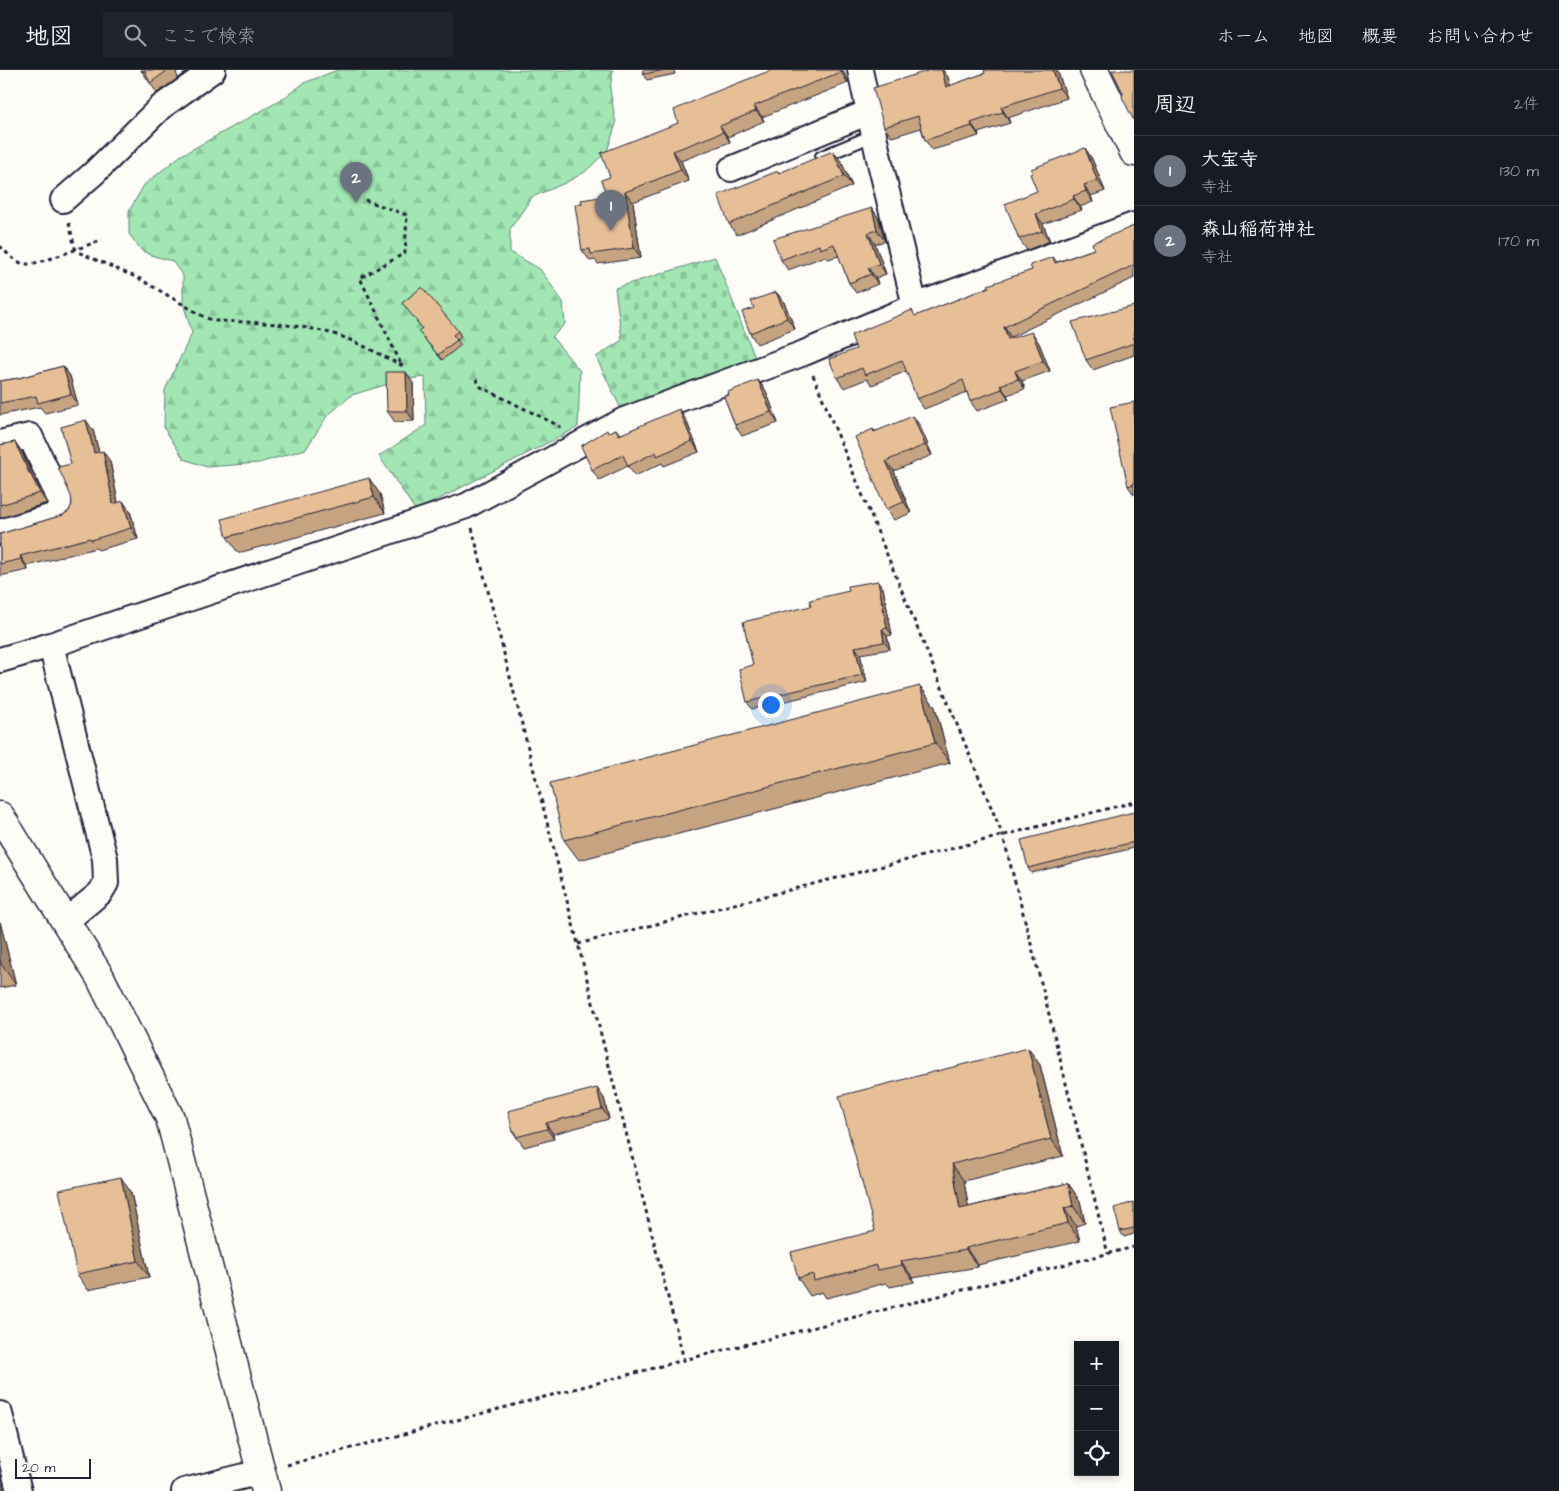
<!DOCTYPE html>
<html lang="ja">
<meta charset="utf-8">
<style>
:root{--surface:#171b24;--page:#20242c;--text:#f1f3f6;--muted:#9ea1a6;--line:#363941;--accent:#1a73e8}
body{margin:0;font-family:"Architects Daughter","Klee One",sans-serif;background:var(--page);color:var(--text)}
.controls{position:absolute;right:15px;bottom:15px;display:grid;overflow:hidden;border-radius:0px;box-shadow:0 2px 8px #0003}
.controls button{width:45px;height:45px;display:grid;place-items:center;padding:0;border:0;border-bottom:1px solid var(--line);background:var(--surface);color:var(--text);font:25px sans-serif}
.scale{position:absolute;left:15px;bottom:12px;width:76px;box-sizing:border-box;padding-left:5px;border:2px solid #22223b;border-top:0;font-size:14px;line-height:18px;white-space:nowrap;color:#22223b;-webkit-text-stroke:4px #fdfcf7;paint-order:stroke}
.you{position:absolute;left:770px;top:634px;width:18px;height:18px;margin:-12px;border:4px solid #fff;border-radius:50%;background:#1a73e8;box-shadow:0 0 0 8px #1a73e833}
.badge{display:grid;place-items:center;width:32px;height:32px;border-radius:50%;background:var(--accent);color:#fff;font-size:16px;font-weight:700}
.pin{position:absolute;translate:-50% -41px;filter:drop-shadow(0 1px 2px #0008)}
.pin::after{content:'';position:absolute;top:26px;width:18px;height:15px;background:inherit;clip-path:polygon(0 0,100% 0,50% 100%)}
.list{margin:0;padding:0;list-style:none}
h2{display:flex;justify-content:space-between;align-items:center;height:65px;margin:0;padding:0 20px;font-size:21px}
h2 small{font-size:16px;font-weight:400;color:var(--muted)}
.list li{display:grid;grid-template-columns:32px 1fr auto;gap:15px;align-items:center;box-sizing:border-box;height:70px;padding:0 20px;border-top:1px solid var(--line)}
.list b{display:block;font-size:19px;white-space:nowrap}
.list p{margin:0;font-size:16px;white-space:nowrap;color:var(--muted)}
.list em{font-size:16px;font-style:normal;color:var(--muted)}
.icon{flex:none;width:28px;height:28px;fill:none;stroke:currentColor;stroke-width:2;stroke-linecap:round;stroke-linejoin:round}
.map{position:relative;flex:none;width:1134px;height:1421px;overflow:hidden}
header{display:flex;align-items:center;gap:30px;box-sizing:border-box;height:70px;padding:0 25px;background:var(--surface);border-bottom:1px solid var(--line)}
header strong{font-size:24px}
nav{display:flex;gap:28px;margin-inline-start:auto;font-size:18px}
.search{width:350px;height:45px;background:var(--page);display:flex;align-items:center;gap:12px;box-sizing:border-box;padding:0 18px;border-radius:0px;color:var(--muted);font-size:19px}
main{display:flex}
aside{flex:1;background:var(--surface)}
.map>svg:first-child{display:block}
.forest{fill:url(#forest-firs);stroke:#628477}
.cemetery{fill:url(#cemetery-stones);stroke:#628477}
.lines{fill:none;stroke-linecap:round;stroke-linejoin:round}
.service-casing{stroke:#22223b;stroke-width:15}
.minor-casing{stroke:#22223b;stroke-width:28}
.tertiary-casing{stroke:#22223b;stroke-width:31}
.secondary-casing{stroke:#22223b;stroke-width:31}
.path{stroke:#22223b;stroke-width:3;stroke-dasharray:4 4;stroke-linecap:butt}
.service{stroke:#fdfcf7;stroke-width:11}
.minor{stroke:#fdfcf7;stroke-width:24}
.tertiary{stroke:#fdfcf7;stroke-width:28}
.secondary{stroke:#fdfcf7;stroke-width:28}
.wall{fill:#c6a481;stroke:#22223b}
.shaded-wall{fill:#a18669;stroke:#22223b}
.building{fill:#e6bf96;stroke:#22223b}
</style>
<header>
<strong>地図</strong>
<div class="search"><svg class="icon" aria-label="search" viewBox="0 0 24 24"><circle cx="10" cy="10" r="6"/><path d="M15 15l6 6"/></svg>ここで検索</div>
<nav><a>ホーム</a><a>地図</a><a>概要</a><a>お問い合わせ</a></nav>
</header>
<main>
<div class="map">
<svg width="1134" height="1421" viewBox="0 0 1134 1421">
<defs>
<pattern id="forest-firs" width="22" height="20" patternUnits="userSpaceOnUse" patternTransform="scale(1.25)"><rect width="22" height="20" fill="#a1e6b3"/><path d="M5 1l3.5 6h-7zM16 11l3.5 6h-7z" fill="#8ac59b"/></pattern>
<pattern id="cemetery-stones" width="16" height="16" patternUnits="userSpaceOnUse" patternTransform="scale(1.25)"><rect width="16" height="16" fill="#a1e6b3"/><path d="M2 7V4a2 2 0 0 1 4 0v3zM10 15v-3a2 2 0 0 1 4 0v3z" fill="#8ac59b"/></pattern>
</defs>
<rect width="100%" height="100%" fill="#fdfcf7"/>
<filter id="ink" filterUnits="userSpaceOnUse"><feTurbulence type="fractalNoise" baseFrequency=".02" numOctaves="2"/><feDisplacementMap in="SourceGraphic" scale="10" xChannelSelector="R" yChannelSelector="G"/><feConvolveMatrix kernelMatrix="1 2 1 2 8 2 1 2 1" color-interpolation-filters="sRGB"/></filter>
<g filter="url(#ink)">
<!-- forest -->
<path class="forest" d="M337,0H613L610,19L616,54L607,81L585,102L565,113L532,127L510,159V182L540,199L563,232L565,254L552,267L580,301L578,357L416,441L379,386L426,355L425,307L401,310L352,325L327,346L306,379L259,393L207,397L184,389L164,358L165,320L192,263L183,233V206L172,191L154,186L142,181L129,164V141L144,115L180,86L281,30L304,13Z"/>
<!-- cemetery -->
<path class="cemetery" d="M715,187L758,295L623,343L596,287L622,270L615,218Z"/>
<g class="lines">
<defs>
<path id="service" d="M821,87L874,65"/>
<g id="minor">
<path d="M860,0L880,93L915,236"/>
<path d="M731,99L869,42"/>
<path d="M63,130L94,103L161,37L213,0"/>
<path d="M0,373L30,366L66,442L0,462"/>
<path d="M51,575L105,789L106,813L100,823L66,851"/>
<path d="M0,590L51,575L466,436L624,350L804,283L915,236L1134,155"/>
<path d="M0,1344L19,1421"/>
<path d="M184,1421L261,1402"/>
</g>
<path id="tertiary" d="M0,746L100,907L170,1048L266,1421"/>
<path id="secondary" d="M1094,0L1134,82"/>
</defs>
<!-- service casing -->
<use href="#service" class="service-casing"/>
<!-- minor casing -->
<use href="#minor" class="minor-casing"/>
<!-- tertiary casing -->
<use href="#tertiary" class="tertiary-casing"/>
<!-- secondary casing -->
<use href="#secondary" class="secondary-casing"/>
<!-- path -->
<g class="path">
<path d="M365,130L407,145L405,183L360,208L402,296"/>
<path d="M69,153L75,178L78,182L140,209L206,248L216,251C251,252 291,253 326,262C352,268 378,284 403,296"/>
<path d="M0,176C7,183 15,193 26,194C39,195 86,175 102,170"/>
<path d="M813,305L1003,766L1044,924L1108,1184"/>
<path d="M476,309L481,317L561,357"/>
<path d="M472,458L684,1290"/>
<path d="M578,874L1134,732"/>
<path d="M287,1395L684,1290L1134,1177"/>
</g>
<!-- service -->
<use href="#service" class="service"/>
<!-- minor -->
<use href="#minor" class="minor"/>
<!-- tertiary -->
<use href="#tertiary" class="tertiary"/>
<!-- secondary -->
<use href="#secondary" class="secondary"/>
</g>
<!-- wall -->
<g class="wall">
<path d="M141,0H181L176,2L178,8L157,23Z"/>
<path d="M643,0H674L675,4L647,10L643,4Z"/>
<path d="M772,0H843L848,13L762,47L764,51L728,67L730,72L681,91L689,111L633,132L641,188L598,194L595,190L590,191L582,180V134L607,126L610,107L678,53Z"/>
<path d="M1057,0L1067,28L1008,48L1010,53L978,63L979,66L932,80L925,70L921,58L892,67L884,57L948,7L950,16L985,3Z"/>
<path d="M1085,78L1092,89L1105,121L1091,126L1093,132L1080,137L1082,140L1043,154L1050,171L1027,180L1019,169L1037,121Z"/>
<path d="M841,91L852,116L737,165L729,154L778,101L780,103Z"/>
<path d="M872,138L879,149L885,171L875,174L886,204L876,208L878,214L856,223L849,213L839,186L828,189L826,186L788,200L781,190Z"/>
<path d="M1134,156V208L1011,267V268L1039,273L1050,301L1022,311L1025,319L1007,325L1009,329L977,341L970,331L967,322L924,339L917,329L907,301L872,315L867,309L844,318L837,308L856,279L916,246L1032,200L1053,187L1057,192L1094,179Z"/>
<path d="M776,222L784,232L795,259L757,274L750,263L754,238Z"/>
<path d="M1134,236V285L1093,300L1086,290Z"/>
<path d="M418,261H458L461,267L457,270L461,275L442,290Z"/>
<path d="M63,296L70,306L78,335L45,343L40,337L0,345V311L19,308Z"/>
<path d="M758,310L766,321L778,353L742,366L735,355Z"/>
<path d="M413,313L414,351L395,352L387,341Z"/>
<path d="M1134,332V425L1128,416Z"/>
<path d="M686,350L699,382L664,396L662,393L635,406L628,396L599,410L592,400L608,363L616,359L620,364Z"/>
<path d="M920,356L932,385L894,401L911,443L894,450L886,439L873,359L875,361Z"/>
<path d="M93,360L99,382L110,391L118,432L130,441L138,469L98,480L96,478L27,496L28,500L0,506V464L63,445L69,441L72,434L71,394Z"/>
<path d="M15,372L22,382L33,408L37,413L47,433L0,448V375Z"/>
<path d="M380,424L385,443L238,483L227,467Z"/>
<path d="M878,511L883,518L892,565L887,566L890,579L860,584L867,612L752,639L747,632L753,595L811,536Z"/>
<path d="M920,616L935,637L950,693L579,790L564,770Z"/>
<path d="M1134,742V778L1031,803L1028,798Z"/>
<path d="M0,852L16,915L0,918Z"/>
<path d="M1028,978L1040,995L1063,1086L964,1111L968,1137L1068,1113L1080,1131L1085,1153L1076,1156L1080,1171L978,1195V1197L913,1208L914,1212L890,1217L886,1213L826,1228L822,1222L810,1226L798,1208L875,1161Z"/>
<path d="M604,1028L609,1049L553,1064L554,1069L524,1077L513,1062Z"/>
<path d="M131,1123L149,1207L88,1220L77,1204Z"/>
<path d="M1134,1132V1164L1124,1167L1120,1161Z"/>
</g>
<!-- shaded-wall -->
<g class="shaded-wall">
<path d="M840,0H843L848,13L841,2Z"/>
<path d="M942,0H943L948,7L954,28L946,17Z"/>
<path d="M1053,0H1057L1067,28L1059,18Z"/>
<path d="M754,36L762,47L764,51L756,41Z"/>
<path d="M1001,37L1008,48L1010,53L1003,42Z"/>
<path d="M971,53L978,63L979,66L972,56Z"/>
<path d="M720,56L728,67L730,72L723,62Z"/>
<path d="M1085,78L1092,89L1105,121L1097,110Z"/>
<path d="M673,81L681,91L689,111L681,100Z"/>
<path d="M833,81L841,91L852,116L844,106Z"/>
<path d="M1084,115L1091,126L1093,132L1086,121Z"/>
<path d="M625,122L633,132L641,188L634,178Z"/>
<path d="M1073,126L1080,137L1082,140L1074,129Z"/>
<path d="M872,138L879,149L885,171L877,160Z"/>
<path d="M1036,144L1043,154L1050,171L1042,161Z"/>
<path d="M868,163L875,174L886,204L879,194Z"/>
<path d="M868,198L876,208L878,214L871,204Z"/>
<path d="M776,222L784,232L795,259L787,248Z"/>
<path d="M1004,257L1011,267L1015,279L1008,269Z"/>
<path d="M1032,262L1039,273L1050,301L1043,291Z"/>
<path d="M63,296L70,306L78,335L71,324Z"/>
<path d="M1015,301L1022,311L1025,319L1018,309Z"/>
<path d="M406,302L413,313L414,351L407,341Z"/>
<path d="M758,310L766,321L778,353L771,342Z"/>
<path d="M1000,315L1007,325L1009,329L1002,319Z"/>
<path d="M679,339L686,350L699,382L692,371Z"/>
<path d="M913,346L920,356L932,385L925,375Z"/>
<path d="M86,350L93,360L102,393L94,383Z"/>
<path d="M15,372L22,382L33,408L37,413L47,433L40,423L29,403Z"/>
<path d="M103,381L110,391L120,444L113,434Z"/>
<path d="M886,391L894,401L911,443L904,432Z"/>
<path d="M369,408L380,424L385,443L374,427Z"/>
<path d="M123,431L130,441L138,469L131,458Z"/>
<path d="M20,486L27,496L28,500L21,489Z"/>
<path d="M878,511L883,518L892,565L887,558Z"/>
<path d="M882,559L887,566L890,579L884,572Z"/>
<path d="M855,577L860,584L867,612L862,605Z"/>
<path d="M920,616L935,637L950,693L935,673Z"/>
<path d="M0,852L16,915L1,894L0,889Z"/>
<path d="M1028,978L1040,995L1063,1086L1051,1069Z"/>
<path d="M597,1018L604,1028L609,1049L602,1039Z"/>
<path d="M546,1053L553,1064L554,1069L547,1059Z"/>
<path d="M952,1094L964,1111L972,1156L960,1139Z"/>
<path d="M121,1107L131,1123L149,1207L138,1191Z"/>
<path d="M1068,1113L1080,1131L1085,1153L1073,1136Z"/>
<path d="M1064,1138L1076,1156L1080,1171L1068,1153Z"/>
<path d="M966,1178L978,1195V1197L966,1180Z"/>
<path d="M901,1191L913,1208L914,1212L902,1195Z"/>
<path d="M0,1405L4,1421H1L0,1415Z"/>
</g>
<!-- building -->
<g class="building">
<path d="M141,0H168L150,13L145,1L142,2Z"/>
<path d="M643,0H666L643,4Z"/>
<path d="M772,0H840L841,2L754,36L756,41L720,56L723,62L673,81L681,100L625,122L634,178L591,184L590,179L582,180L575,135L582,134L581,130L607,126L601,110L610,107L601,83L678,53L674,40L707,25Z"/>
<path d="M930,0H942L946,17L985,3L984,0H1053L1059,18L1001,37L1003,42L971,53L972,56L925,70L918,46L884,57L873,18Z"/>
<path d="M1112,0H1134V51L1122,27L1123,23Z"/>
<path d="M1085,78L1097,110L1084,115L1086,121L1073,126L1074,129L1036,144L1042,161L1019,169L1005,134L1037,121L1030,104L1033,103L1031,99Z"/>
<path d="M833,81L844,106L729,154L718,125L778,101L779,103Z"/>
<path d="M872,138L877,160L868,163L879,194L868,198L871,204L849,213L834,174L820,179L819,175L781,190L773,169Z"/>
<path d="M1134,156V195L1004,257L1008,269L1032,262L1043,291L1015,301L1018,309L1000,315L1002,319L970,331L963,310L917,329L902,290L865,305L862,298L837,308L829,289L856,279L851,265L912,240L915,246L989,217L988,215L1032,200L1030,195L1053,187L1055,193L1094,179L1092,173Z"/>
<path d="M422,217L458,261L453,265L457,270L438,285L418,261L422,258L402,233Z"/>
<path d="M776,222L787,248L750,263L742,242L754,238L751,231Z"/>
<path d="M1134,236V273L1086,290L1072,252Z"/>
<path d="M63,296L71,324L38,333L36,326L0,333V311L19,308Z"/>
<path d="M386,302H406L407,341H387Z"/>
<path d="M758,310L771,342L735,355L724,327L729,325L728,322Z"/>
<path d="M1134,332V414L1128,416L1110,337Z"/>
<path d="M679,339L692,371L657,386L656,382L628,396L623,385L592,400L581,376L607,360L608,363L616,359L619,365Z"/>
<path d="M913,346L925,375L886,391L904,432L886,439L855,367L873,359L874,362Z"/>
<path d="M86,350L94,383L103,381L113,434L123,431L131,458L91,470L90,468L20,486L21,489L0,494V464L63,445L69,441L72,434L71,426L58,397L71,394L61,357Z"/>
<path d="M15,372L29,403H30L40,423L0,435V375Z"/>
<path d="M369,408L374,427L227,467L222,449Z"/>
<path d="M878,511L887,558L882,559L884,572L855,577L862,605L747,632L739,599L753,595L743,552L811,536L810,530L849,521L848,516Z"/>
<path d="M920,616L935,673L564,770L550,713Z"/>
<path d="M1134,742V772L1028,798L1021,770Z"/>
<path d="M1028,978L1051,1069L952,1094L960,1139L1068,1113L1073,1136L1064,1138L1068,1153L966,1178V1180L901,1191L902,1195L878,1200L877,1195L814,1211L813,1204L798,1208L791,1182L875,1161L839,1026Z"/>
<path d="M597,1018L602,1039L546,1053L547,1059L516,1067L515,1061L513,1062L508,1041Z"/>
<path d="M121,1107L138,1191L77,1204L59,1120Z"/>
<path d="M1134,1132V1158L1120,1161L1114,1138Z"/>
</g>
</g>
</svg>
<div class="controls">
<button>+</button>
<button>−</button>
<button><svg class="icon" aria-label="locate" viewBox="0 0 24 24"><circle cx="12" cy="12" r="6"/><path d="M12 2v4M12 18v4M2 12h4M18 12h4"/></svg></button>
</div>
<div class="scale">20 m</div>
<div class="you"></div>
<div class="pin badge" style="left:611px;top:161px;background:#6b7280">1</div>
<div class="pin badge" style="left:356px;top:133px;background:#6b7280">2</div>
</div>
<aside>
<h2>周辺<small>2件</small></h2>
<ul class="list">
<li><span class="badge" style="background:#6b7280">1</span><div><b>大宝寺</b><p>寺社</p></div><em>130 m</em></li>
<li><span class="badge" style="background:#6b7280">2</span><div><b>森山稲荷神社</b><p>寺社</p></div><em>170 m</em></li>
</ul>
</aside>
</main>
